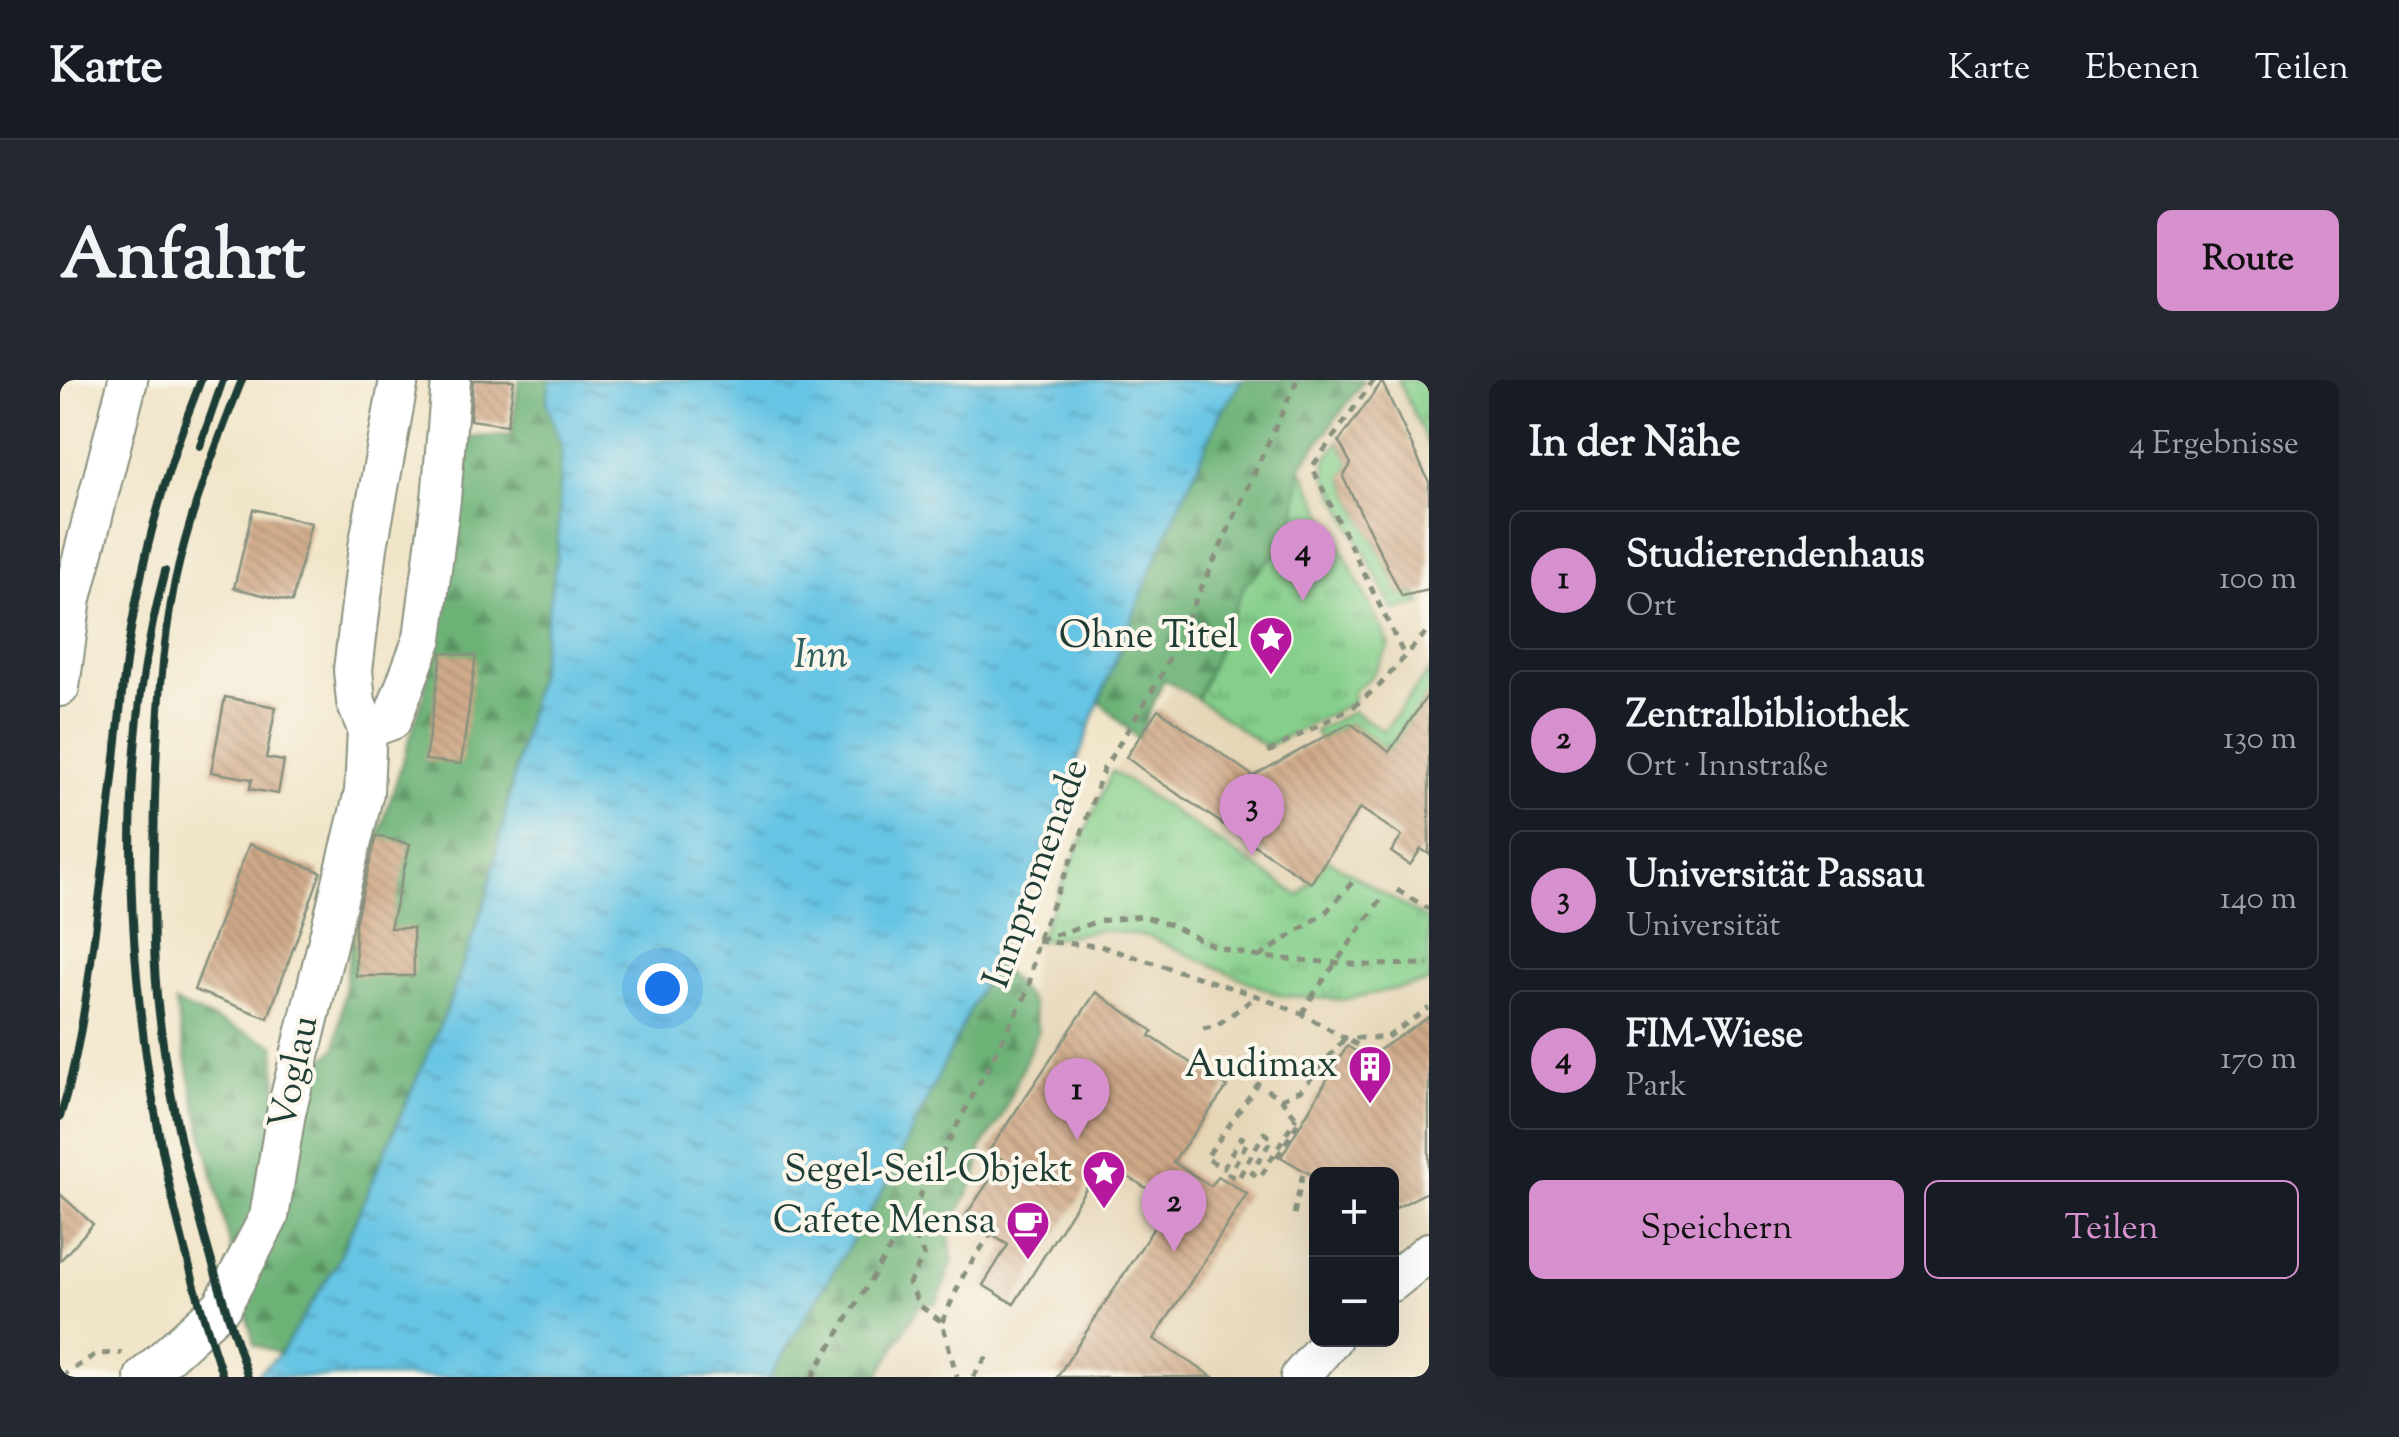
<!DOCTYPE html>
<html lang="de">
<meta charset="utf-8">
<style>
:root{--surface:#171b24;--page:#242831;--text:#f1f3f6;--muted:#9ea1a6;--line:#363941;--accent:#d690ce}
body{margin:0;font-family:"Sorts Mill Goudy",serif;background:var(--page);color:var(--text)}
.controls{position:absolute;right:30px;bottom:30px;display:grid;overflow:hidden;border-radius:15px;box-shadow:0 10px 40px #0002}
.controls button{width:90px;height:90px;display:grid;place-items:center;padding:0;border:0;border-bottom:2px solid var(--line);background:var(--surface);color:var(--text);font:50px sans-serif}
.you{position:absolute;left:602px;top:608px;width:35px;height:35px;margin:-25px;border:8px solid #fff;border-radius:50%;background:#1a73e8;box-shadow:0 0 0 15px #1a73e833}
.badge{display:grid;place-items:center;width:65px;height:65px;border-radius:50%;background:var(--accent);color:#111;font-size:32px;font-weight:700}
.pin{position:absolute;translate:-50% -82px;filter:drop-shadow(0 2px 5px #0008)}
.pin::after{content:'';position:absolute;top:52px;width:35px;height:30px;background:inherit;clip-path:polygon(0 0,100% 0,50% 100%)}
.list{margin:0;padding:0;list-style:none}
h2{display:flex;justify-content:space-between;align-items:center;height:130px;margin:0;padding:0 40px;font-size:42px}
h2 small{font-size:32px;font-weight:400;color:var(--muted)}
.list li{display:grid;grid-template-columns:65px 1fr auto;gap:30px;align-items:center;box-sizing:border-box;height:140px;margin:0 20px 20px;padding:0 20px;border:2px solid var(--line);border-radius:15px}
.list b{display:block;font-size:38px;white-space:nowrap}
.list p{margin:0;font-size:32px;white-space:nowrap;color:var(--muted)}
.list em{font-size:32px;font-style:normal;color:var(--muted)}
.actions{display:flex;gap:20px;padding:30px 40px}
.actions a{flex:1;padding:22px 0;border:2px solid var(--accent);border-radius:15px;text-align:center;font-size:35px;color:var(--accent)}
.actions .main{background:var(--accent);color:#111}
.map{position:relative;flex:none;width:1369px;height:997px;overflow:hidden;border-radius:15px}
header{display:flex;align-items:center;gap:60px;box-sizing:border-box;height:140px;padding:0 50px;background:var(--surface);border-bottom:2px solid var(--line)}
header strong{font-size:48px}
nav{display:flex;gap:55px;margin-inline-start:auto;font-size:35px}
.intro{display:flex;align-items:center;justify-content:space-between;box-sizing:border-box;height:240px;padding:0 60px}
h1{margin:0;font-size:70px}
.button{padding:25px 45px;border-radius:15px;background:var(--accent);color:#111;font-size:35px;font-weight:700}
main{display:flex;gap:60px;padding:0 60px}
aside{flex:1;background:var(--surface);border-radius:15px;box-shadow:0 10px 40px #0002}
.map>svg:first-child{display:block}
.built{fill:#e5d6b7}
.grass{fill:url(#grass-tufts);stroke:#528660;stroke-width:2.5}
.forest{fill:url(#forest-firs);stroke:#467856;stroke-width:2.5}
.water{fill:url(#water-ripples);stroke:#42808c;stroke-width:2.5}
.building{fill:url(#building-back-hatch)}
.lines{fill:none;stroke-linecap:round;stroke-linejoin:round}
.minor-casing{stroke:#88917e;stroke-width:42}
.path{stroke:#88917e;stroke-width:5;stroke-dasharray:8 8;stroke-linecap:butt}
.minor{stroke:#fff;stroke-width:38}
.rail{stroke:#1f3d34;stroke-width:8}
.path-bridge{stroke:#88917e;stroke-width:5;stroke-dasharray:8 8;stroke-linecap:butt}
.labels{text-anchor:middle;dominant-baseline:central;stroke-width:8;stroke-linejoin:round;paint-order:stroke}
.poi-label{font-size:38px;fill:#1f3d34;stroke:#fbf7ec;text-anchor:end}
.street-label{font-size:38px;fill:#1f3d34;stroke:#fbf7ec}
.water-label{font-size:40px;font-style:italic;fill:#315f60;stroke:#fbf7ec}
</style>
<header>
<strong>Karte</strong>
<nav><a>Karte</a><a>Ebenen</a><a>Teilen</a></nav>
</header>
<div class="intro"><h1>Anfahrt</h1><a class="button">Route</a></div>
<main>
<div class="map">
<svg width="1369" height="997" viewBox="0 0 1369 997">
<defs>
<pattern id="grass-tufts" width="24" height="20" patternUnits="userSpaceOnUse" patternTransform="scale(2.5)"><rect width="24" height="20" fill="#85cf8b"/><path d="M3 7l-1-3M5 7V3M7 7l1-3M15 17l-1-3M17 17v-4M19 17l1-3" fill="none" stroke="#6ca972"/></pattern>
<pattern id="forest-firs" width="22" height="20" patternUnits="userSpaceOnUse" patternTransform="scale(2.5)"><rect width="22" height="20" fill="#6cb277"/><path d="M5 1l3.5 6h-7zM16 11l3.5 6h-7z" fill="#589262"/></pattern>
<pattern id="water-ripples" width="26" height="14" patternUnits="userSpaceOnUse" patternTransform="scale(2.5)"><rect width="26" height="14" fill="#66c4e4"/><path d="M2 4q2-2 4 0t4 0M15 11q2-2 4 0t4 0" fill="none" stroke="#53a0ba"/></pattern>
<pattern id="building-back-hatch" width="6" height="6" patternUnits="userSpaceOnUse" patternTransform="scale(2.5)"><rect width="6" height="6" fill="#d0a988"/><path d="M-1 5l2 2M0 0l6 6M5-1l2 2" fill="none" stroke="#a88b70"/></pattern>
</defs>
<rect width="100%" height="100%" fill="#fbf7ec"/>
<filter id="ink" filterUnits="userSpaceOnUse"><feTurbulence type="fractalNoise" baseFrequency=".01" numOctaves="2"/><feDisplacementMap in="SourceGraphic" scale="20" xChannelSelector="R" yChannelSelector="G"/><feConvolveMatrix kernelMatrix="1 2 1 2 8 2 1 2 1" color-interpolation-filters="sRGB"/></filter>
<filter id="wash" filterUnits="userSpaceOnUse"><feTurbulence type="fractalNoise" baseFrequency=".0048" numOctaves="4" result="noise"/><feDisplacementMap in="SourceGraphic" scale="40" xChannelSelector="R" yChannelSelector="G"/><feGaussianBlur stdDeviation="2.25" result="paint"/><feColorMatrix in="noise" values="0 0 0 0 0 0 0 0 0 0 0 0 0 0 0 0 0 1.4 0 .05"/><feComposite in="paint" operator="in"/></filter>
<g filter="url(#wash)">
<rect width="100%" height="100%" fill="#f1e5c9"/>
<!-- built -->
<path class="built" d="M1238,0H1369V872L1332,902V794H1256V959L1240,997H752L846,842L968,611L977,561L1052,391L1066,377L1115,304Z"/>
<!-- grass -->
<g class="grass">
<path d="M1338,0H1369V66Z"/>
<path d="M1279,61L1291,84L1283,98L1342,215L1356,213L1362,224L1334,231L1266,96V79Z"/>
<path d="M1241,87L1330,265L1311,297L1293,311V322L1206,367L1137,319L1185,204L1233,157Z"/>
<path d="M1369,291V313L1329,372L1290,343L1260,359L1255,351L1293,331L1324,351Z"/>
<path d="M1052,391L1240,516L1267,479L1369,541V602L1281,620L1218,615L1090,557L1040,550L977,561Z"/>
</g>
<!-- forest -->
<g class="forest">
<path d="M459,0H490L487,23L502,69L497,174L479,286L426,519L389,624L276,885L220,974L194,964L132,708L115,623L215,665L217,715L276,669L296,526L364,315L402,58L451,55Z"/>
<path d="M1182,0H1304L1241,86L1233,157L1185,204L1137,319L1104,299L1078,359L1039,321L1098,174L1161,32Z"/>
<path d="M934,580L972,623L978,651L941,738L921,768L917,796L888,851L893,880L877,923L859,925L818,997H709L826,805Z"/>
</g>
<!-- water -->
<path class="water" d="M490,0H1182L1161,32L1098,174L1039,321L995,445L934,580L826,805L709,997H194L220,974L276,885L389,624L426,519L479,286L497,174L502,69L487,23Z"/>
<g id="blocks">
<!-- building -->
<g class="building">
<path d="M413,0H454L447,45L410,40Z"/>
<path d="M1322,2L1369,102V210L1342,216L1283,97L1291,84L1279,61Z"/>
<path d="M193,129L251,143L232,222L174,208Z"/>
<path d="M382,272L416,276L401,384L365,380Z"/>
<path d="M1369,313V474L1361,469L1350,485L1331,472L1342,456L1300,428L1251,503L1091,396L1066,377L1098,329L1193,396L1290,343L1329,372Z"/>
<path d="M165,317L216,327L206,378L224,381L218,414L190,409L192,399L151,392Z"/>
<path d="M316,456L350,464L330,548H353L354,596H296L295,543Z"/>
<path d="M189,464L261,492L208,638L134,610Z"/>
<path d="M1036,612L1093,651L1090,656L1167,707L1113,782L1151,806L1158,796L1187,814L1094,959L1153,997H997L1110,823L1043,781L954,924L923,905L948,865L904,838L943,780L929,771Z"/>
<path d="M1369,637V811L1332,830V794H1250L1221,777L1287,666L1307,678Z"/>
<path d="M0,814L33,844L0,881Z"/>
</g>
</g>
</g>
<g filter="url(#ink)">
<use href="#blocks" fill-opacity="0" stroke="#88917e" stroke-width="2.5"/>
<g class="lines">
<defs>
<g id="minor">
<path d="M0,307L12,218L68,0"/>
<path d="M307,349L332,340L363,258L381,119L391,0"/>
<path d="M1332,902L1369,872"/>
<path d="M84,997L162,926L209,837L226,733L304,412L307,349L296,322L293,290L308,167L339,0"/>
<path d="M1240,997L1272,959"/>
</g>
</defs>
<!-- minor casing -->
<use href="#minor" class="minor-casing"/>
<!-- path -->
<g class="path">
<path d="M1314,0L1252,87L1344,275"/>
<path d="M1208,372L1293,327L1320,305L1369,249"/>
<path d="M1337,510L1369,529"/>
<path d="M979,560L1039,541L1083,536L1110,545L1156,567L1199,577L1305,585L1369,584"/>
<path d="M977,561L1040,566L1197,616L1242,634L1285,658H1326L1369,628"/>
<path d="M1199,577L1266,532L1296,498"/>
<path d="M1242,634L1251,618"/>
<path d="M1143,648L1157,645L1197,616"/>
<path d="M1221,719L1242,709L1285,658L1313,674"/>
<path d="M1217,777L1239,741L1221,719L1198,704L1146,778L1163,788L1181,757L1188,761L1169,794L1178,799L1204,753L1212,758L1192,793L1200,798L1236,737"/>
<path d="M1234,834L1243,793"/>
<path d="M846,842L864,875L849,903L859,925L882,942L897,997"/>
<path d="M882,942L904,894L930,855"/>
<path d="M1,997L36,974L62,973"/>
<path d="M752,997L846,842L968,611L977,561L1019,461L1043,390L1100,298L1237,0"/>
<path d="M913,997L928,975"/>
</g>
<!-- minor -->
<use href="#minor" class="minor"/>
<!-- rail -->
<g class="rail">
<path d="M182,0C156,65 130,132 115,201C101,272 97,346 95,419C94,485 91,550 97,615C110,745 147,874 188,997"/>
<path d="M140,66L163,0"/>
<path d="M105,191C37,448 79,748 163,997"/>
<path d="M0,737C19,677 27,613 35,551C45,478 52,405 60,332C71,220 99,105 141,0"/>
</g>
<!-- path-bridge -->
<path class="path-bridge" d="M1251,618L1324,515"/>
</g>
</g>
<!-- icons -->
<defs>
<symbol id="sight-pin" viewBox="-11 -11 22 30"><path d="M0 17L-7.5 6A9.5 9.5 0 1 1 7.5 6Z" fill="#b5179e" stroke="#fbf7ec"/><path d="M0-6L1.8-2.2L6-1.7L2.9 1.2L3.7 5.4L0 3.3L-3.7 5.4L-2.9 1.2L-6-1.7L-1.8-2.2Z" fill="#fff"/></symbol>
<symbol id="building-pin" viewBox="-11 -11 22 30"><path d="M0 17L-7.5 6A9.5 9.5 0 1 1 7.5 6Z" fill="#b5179e" stroke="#fbf7ec"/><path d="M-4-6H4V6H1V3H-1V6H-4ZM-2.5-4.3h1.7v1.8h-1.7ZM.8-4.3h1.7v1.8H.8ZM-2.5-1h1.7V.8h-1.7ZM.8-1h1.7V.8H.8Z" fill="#fff"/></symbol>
<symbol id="cafe-pin" viewBox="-11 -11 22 30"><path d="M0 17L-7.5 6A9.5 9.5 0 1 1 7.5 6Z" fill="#b5179e" stroke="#fbf7ec"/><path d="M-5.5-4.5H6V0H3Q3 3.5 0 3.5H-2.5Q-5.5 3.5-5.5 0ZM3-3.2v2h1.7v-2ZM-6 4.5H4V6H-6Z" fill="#fff"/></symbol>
</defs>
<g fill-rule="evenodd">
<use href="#sight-pin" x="1186" y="233" width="50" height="68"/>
<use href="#building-pin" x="1285" y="662" width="50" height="68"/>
<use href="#sight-pin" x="1019" y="767" width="50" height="68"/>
<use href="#cafe-pin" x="943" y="818" width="50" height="68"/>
</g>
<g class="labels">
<!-- poi labels -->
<g class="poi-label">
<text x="1178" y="258">Ohne Titel</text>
<text x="1278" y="687">Audimax</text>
<text x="1012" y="792">Segel-Seil-Objekt</text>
<text x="936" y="843">Cafete Mensa</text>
</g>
<!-- street labels -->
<g class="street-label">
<text transform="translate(978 494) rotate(-70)">Innpromenade</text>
<text transform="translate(236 693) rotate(-78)">Voglau</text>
</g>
<!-- water labels -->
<g class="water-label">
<text x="761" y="277">Inn</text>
</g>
</g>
</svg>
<div class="controls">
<button>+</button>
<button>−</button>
</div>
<div class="you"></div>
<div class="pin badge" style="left:1017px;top:760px">1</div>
<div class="pin badge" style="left:1114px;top:872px">2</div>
<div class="pin badge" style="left:1192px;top:476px">3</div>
<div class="pin badge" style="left:1243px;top:221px">4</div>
</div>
<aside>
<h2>In der Nähe<small>4 Ergebnisse</small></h2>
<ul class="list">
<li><span class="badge">1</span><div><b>Studierendenhaus</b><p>Ort</p></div><em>100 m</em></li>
<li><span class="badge">2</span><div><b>Zentralbibliothek</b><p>Ort · Innstraße</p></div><em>130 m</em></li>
<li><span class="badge">3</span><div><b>Universität Passau</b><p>Universität</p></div><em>140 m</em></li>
<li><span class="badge">4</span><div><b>FIM-Wiese</b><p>Park</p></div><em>170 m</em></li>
</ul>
<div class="actions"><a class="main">Speichern</a><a>Teilen</a></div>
</aside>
</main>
